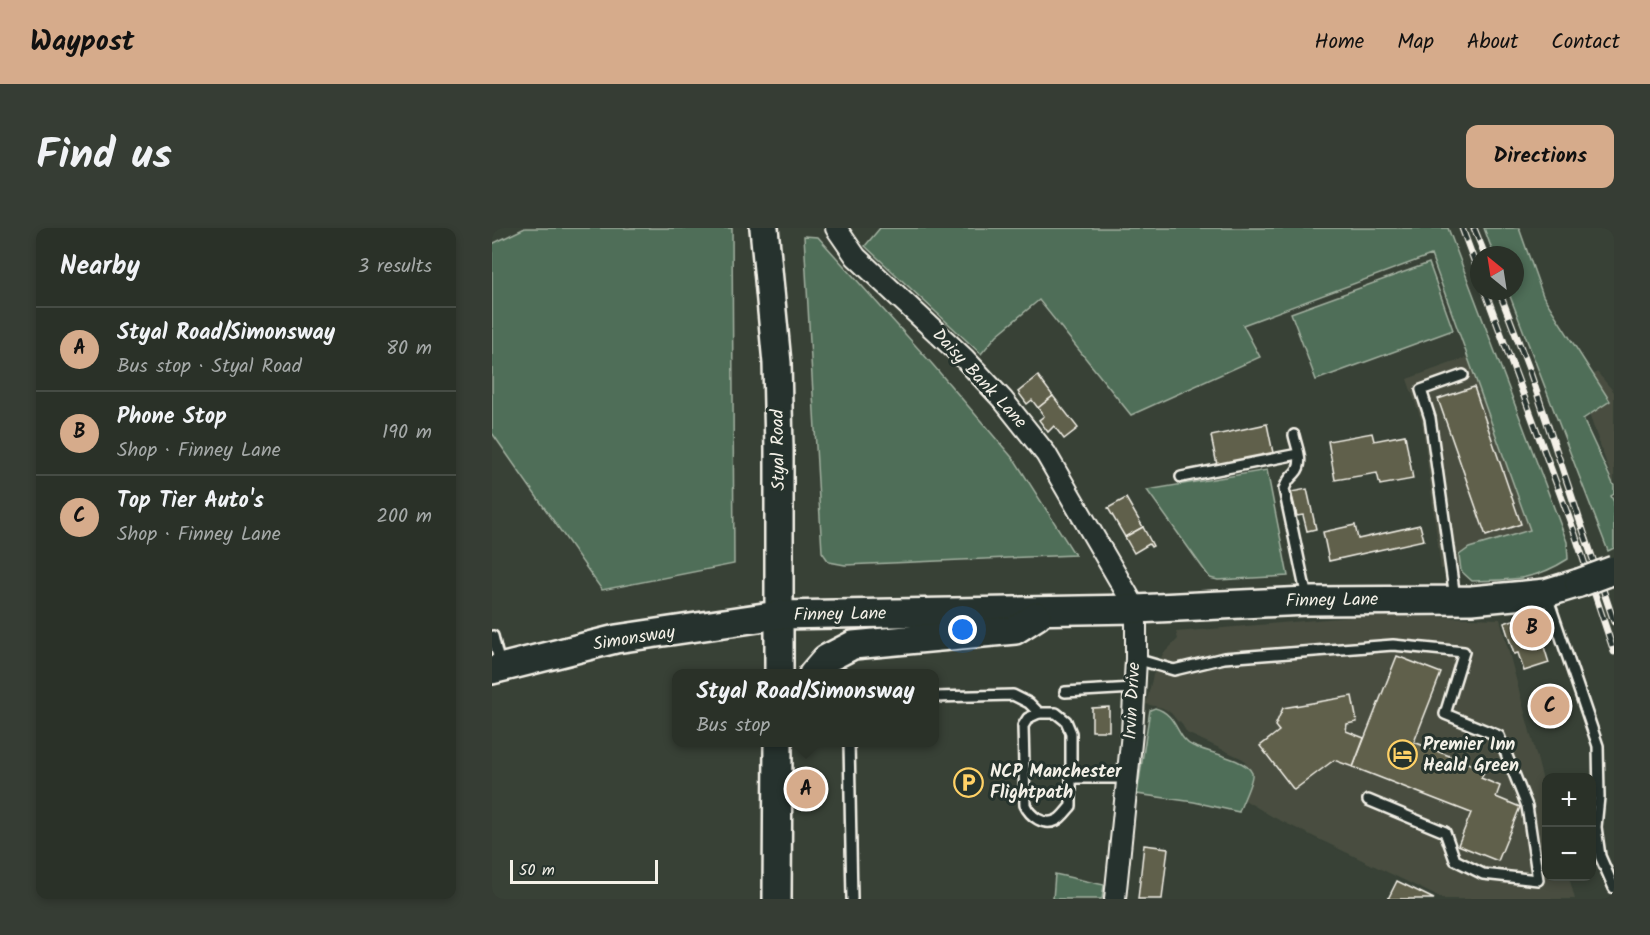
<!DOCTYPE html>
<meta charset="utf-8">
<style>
:root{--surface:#2a3128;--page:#363d34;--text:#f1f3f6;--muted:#a5a9a8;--line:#464c45;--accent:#d6ab8b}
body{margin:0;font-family:Kalam,sans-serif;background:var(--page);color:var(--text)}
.controls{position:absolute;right:18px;bottom:18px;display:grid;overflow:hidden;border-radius:12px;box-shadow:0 3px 9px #0003}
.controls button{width:54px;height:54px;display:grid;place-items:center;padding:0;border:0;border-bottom:2px solid var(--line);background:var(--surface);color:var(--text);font:30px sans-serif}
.compass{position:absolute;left:978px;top:18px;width:54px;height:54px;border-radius:50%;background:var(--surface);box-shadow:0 3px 9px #0003;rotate:330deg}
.scale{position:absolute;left:18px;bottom:15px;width:148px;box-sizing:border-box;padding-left:6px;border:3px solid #f4f1e8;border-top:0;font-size:16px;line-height:21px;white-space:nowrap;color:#f4f1e8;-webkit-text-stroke:4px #26332d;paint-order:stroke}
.you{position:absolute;left:471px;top:402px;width:21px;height:21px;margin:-15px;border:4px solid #fff;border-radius:50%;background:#1a73e8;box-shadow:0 0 0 9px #1a73e833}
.badge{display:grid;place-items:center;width:39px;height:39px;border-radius:50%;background:var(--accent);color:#111;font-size:20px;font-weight:700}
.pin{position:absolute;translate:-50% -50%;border:3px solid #fff;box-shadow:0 2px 6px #0006}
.popup{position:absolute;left:180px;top:441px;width:267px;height:78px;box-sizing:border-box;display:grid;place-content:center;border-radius:12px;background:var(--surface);filter:drop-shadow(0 2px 4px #0005);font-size:20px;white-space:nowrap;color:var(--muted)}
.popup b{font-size:22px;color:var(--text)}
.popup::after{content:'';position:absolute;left:50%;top:100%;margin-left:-12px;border:12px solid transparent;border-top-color:var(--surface)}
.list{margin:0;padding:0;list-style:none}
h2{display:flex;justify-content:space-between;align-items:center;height:78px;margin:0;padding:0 24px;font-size:26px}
h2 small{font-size:20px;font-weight:400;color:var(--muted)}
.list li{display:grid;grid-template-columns:39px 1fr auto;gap:18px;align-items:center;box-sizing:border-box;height:84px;padding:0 24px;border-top:2px solid var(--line)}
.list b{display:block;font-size:22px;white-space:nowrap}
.list p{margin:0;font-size:20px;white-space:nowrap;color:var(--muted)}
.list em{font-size:20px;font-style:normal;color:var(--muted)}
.map{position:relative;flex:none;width:1122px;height:671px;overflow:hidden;border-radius:12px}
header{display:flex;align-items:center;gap:36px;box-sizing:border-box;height:84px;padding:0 30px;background:var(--accent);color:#111}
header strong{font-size:28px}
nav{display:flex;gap:33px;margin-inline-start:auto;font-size:21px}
.intro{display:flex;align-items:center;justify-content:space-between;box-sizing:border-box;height:144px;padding:0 36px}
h1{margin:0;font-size:42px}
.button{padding:15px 27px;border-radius:12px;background:var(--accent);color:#111;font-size:21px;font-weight:700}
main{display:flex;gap:36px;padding:0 36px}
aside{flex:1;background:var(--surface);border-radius:12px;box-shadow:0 3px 9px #0003}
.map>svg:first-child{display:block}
.built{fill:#484e40}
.green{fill:#4f6e58;stroke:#a2b0a0;stroke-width:1.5}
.building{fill:#61614c;stroke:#f4f1e8;stroke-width:1.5}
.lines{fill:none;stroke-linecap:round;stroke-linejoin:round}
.lane-casing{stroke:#f4f1e8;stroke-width:14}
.street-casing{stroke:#f4f1e8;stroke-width:24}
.secondary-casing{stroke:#f4f1e8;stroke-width:32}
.lane{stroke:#26332d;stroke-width:9}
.street{stroke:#26332d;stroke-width:20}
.secondary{stroke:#26332d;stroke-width:27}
.rail-casing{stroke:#f4f1e8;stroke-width:7}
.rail{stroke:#26332d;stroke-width:4.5;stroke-dasharray:14;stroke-linecap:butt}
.secondary-bridge-casing{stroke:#f4f1e8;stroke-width:32;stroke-linecap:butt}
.secondary-bridge{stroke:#26332d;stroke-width:27}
.labels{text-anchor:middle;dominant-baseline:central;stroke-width:6;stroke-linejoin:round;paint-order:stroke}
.street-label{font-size:18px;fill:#f4f1e8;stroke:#26332d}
.poi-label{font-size:18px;font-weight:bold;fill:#f4f1e8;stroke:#26332d;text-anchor:start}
</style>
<header>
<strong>Waypost</strong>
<nav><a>Home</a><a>Map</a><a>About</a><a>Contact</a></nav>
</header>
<div class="intro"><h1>Find us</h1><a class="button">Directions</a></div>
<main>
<aside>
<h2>Nearby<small>3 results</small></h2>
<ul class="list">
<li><span class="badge">A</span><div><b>Styal Road/Simonsway</b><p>Bus stop · Styal Road</p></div><em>80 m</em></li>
<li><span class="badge">B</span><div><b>Phone Stop</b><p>Shop · Finney Lane</p></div><em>190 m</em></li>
<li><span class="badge">C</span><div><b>Top Tier Auto's</b><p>Shop · Finney Lane</p></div><em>200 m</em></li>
</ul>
</aside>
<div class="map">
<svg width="1122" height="671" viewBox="0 0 1122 671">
<rect width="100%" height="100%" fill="#384136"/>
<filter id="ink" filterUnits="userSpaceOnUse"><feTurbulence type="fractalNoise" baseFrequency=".0167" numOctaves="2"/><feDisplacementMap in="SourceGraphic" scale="12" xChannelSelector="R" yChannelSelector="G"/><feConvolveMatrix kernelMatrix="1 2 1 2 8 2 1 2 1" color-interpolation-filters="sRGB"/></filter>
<g filter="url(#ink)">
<!-- built -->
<g class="built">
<path d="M976,129L1038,302L1010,335L949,341L930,194L915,151Z"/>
<path d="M1105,144L1122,164V256L1087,158Z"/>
<path d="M883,387L1008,391L1054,564V648L1077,649L1083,671H951L781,589L751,571L761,548L751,531L695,505L688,493L686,494L679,485L671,480L654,476L661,447L671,426L686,411L684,404Z"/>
</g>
<!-- green -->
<g class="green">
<path d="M33,0H240L242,336L110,362L0,205V16Z"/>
<path d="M388,0H956L1075,314L1076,331C1042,353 1019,352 980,353L969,343L967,327L977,320L1038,302L939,27L751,97L768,129L639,187L547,72L505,107L489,126L373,18Z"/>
<path d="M992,0H1027L1051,68L1118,173L1091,191L1122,258V266L1119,268L1122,274V320L1116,323L1016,63H1023V27H1002Z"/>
<path d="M312,8L326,9L441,137L524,234L583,327L353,337L337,334L330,324Z"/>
<path d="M937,35L961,102L824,152L799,85Z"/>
<path d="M775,242L796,348L726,352L718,350L655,262Z"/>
<path d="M663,480C686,486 684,511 701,518C714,524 755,531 760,545C762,552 749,576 747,584L702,574L645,566L658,482Z"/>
<path d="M563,646L612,657L610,671H561Z"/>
</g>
<!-- building -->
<g class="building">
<path d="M546,148L561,168L546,180L540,172L535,176L526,164Z"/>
<path d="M982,159L1029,296L994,308L946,171Z"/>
<path d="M561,168L586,200L572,211L562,198L556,204L547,192L552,188L546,180Z"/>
<path d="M775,196L781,225L725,237L719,208Z"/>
<path d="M880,205L882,213L913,207L921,251L888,257L885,245L843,252L836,213Z"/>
<path d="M815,261L824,301L815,303L811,287L805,288L799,264Z"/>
<path d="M634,270L651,299L633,309L616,280Z"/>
<path d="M863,297L866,311L928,297L932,312L837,333L831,304Z"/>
<path d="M651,299L661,318L659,319L657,316L642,325L633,309Z"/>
<path d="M1033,388L1035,395L1044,393L1057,435L1032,443L1026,425L1022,426L1012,395Z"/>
<path d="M905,428L949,445L922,514L993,542L989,550L1008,558L1004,569L1028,579L1006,633L966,617L979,585L861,539Z"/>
<path d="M860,468L865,494L855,496L854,503L872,510L861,539L842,532L802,562L768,518L787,503L783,498L791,480Z"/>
<path d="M617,479V503H600V480Z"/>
<path d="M652,617L676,620L670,671H646Z"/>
<path d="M905,653L942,671H896Z"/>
</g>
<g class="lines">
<defs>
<g id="lane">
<path d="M802,207C804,218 813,235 803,245C798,250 795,253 792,261L815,370"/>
<path d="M689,249L806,226"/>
<path d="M1055,368L1106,518L1107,569L1104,599L1108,628L1122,660"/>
<path d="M963,370L938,190L929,162L971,147"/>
<path d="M1,408L8,437"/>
<path d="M644,431L682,442L732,430L901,417L972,424L953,486L1007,508L1035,578L1046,652L991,646L963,632L953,604L876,572"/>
<path d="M573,464L642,460"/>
<path d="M443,469L521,467L537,475L547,485"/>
<path d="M547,485H564L574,493L579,505V578C575,582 570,590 565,592C552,599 538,588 533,577L531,498L536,490Z"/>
<path d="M357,514L360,671"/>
<path d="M579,550H635"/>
</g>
<path id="street" d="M344,0L364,29L472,130L511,172L554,226L644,381V431L640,505L623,671"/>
<g id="secondary">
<path d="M272,0L285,135L287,221V446"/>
<path d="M0,442L124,411L286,387L644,381L816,373L980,372L1054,365L1087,355"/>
<path d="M321,446L334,431L361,417L523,402L545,388"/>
<path d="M285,671L286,514"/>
</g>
</defs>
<!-- lane casing -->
<use href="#lane" class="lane-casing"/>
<!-- street casing -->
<use href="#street" class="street-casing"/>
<!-- secondary casing -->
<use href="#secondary" class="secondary-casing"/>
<!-- lane -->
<use href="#lane" class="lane"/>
<!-- street -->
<use href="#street" class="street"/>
<!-- secondary -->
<use href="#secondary" class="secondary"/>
<defs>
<g id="rail">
<path d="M970,0L987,46"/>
<path d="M982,0L993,27"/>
<path d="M993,63L1083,306L1122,424"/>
<path d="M1007,63L1037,141L1122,394"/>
</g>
</defs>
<!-- rail casing -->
<use href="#rail" class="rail-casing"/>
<!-- rail -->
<use href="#rail" class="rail"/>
<defs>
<path id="secondary-bridge" d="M1087,355L1122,342"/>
</defs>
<!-- secondary-bridge casing -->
<use href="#secondary-bridge" class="secondary-bridge-casing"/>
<!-- secondary-bridge -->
<use href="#secondary-bridge" class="secondary-bridge"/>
</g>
</g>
<!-- icons -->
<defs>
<symbol id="hotel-ring" viewBox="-11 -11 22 22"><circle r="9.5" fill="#26332d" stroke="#ffd166" stroke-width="1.5"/><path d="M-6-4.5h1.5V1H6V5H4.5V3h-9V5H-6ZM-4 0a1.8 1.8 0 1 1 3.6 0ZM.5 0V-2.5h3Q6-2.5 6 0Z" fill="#ffd166"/></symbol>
<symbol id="parking-ring" viewBox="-11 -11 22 22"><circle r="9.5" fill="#26332d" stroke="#ffd166" stroke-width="1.5"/><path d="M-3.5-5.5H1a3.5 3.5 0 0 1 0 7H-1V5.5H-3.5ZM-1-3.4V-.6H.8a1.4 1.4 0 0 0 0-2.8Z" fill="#ffd166"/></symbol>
</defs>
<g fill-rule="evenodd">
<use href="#hotel-ring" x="894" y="510" width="33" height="33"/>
<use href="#parking-ring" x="460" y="538" width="33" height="33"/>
</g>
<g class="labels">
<!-- street labels -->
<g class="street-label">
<text transform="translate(487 151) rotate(47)">Daisy Bank Lane</text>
<text transform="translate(287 222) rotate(-91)">Styal Road</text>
<text transform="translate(840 373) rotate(-1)">Finney Lane</text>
<text transform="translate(348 387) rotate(-1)">Finney Lane</text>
<text transform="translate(142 411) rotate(-9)">Simonsway</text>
<text transform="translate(641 473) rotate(-87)">Irvin Drive</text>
</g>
<!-- poi labels -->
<g class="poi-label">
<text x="931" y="517">Premier Inn<tspan x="931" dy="21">Heald Green</tspan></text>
<text x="498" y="544">NCP Manchester<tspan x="498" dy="21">Flightpath</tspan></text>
</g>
</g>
</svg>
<div class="controls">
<button>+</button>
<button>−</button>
</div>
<svg class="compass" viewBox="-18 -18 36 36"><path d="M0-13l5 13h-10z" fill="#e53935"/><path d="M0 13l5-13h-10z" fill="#a5a9a8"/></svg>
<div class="scale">50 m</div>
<div class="you"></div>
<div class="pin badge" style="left:314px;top:561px">A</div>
<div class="popup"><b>Styal Road/Simonsway</b>Bus stop</div>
<div class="pin badge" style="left:1040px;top:400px">B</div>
<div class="pin badge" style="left:1058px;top:478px">C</div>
</div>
</main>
